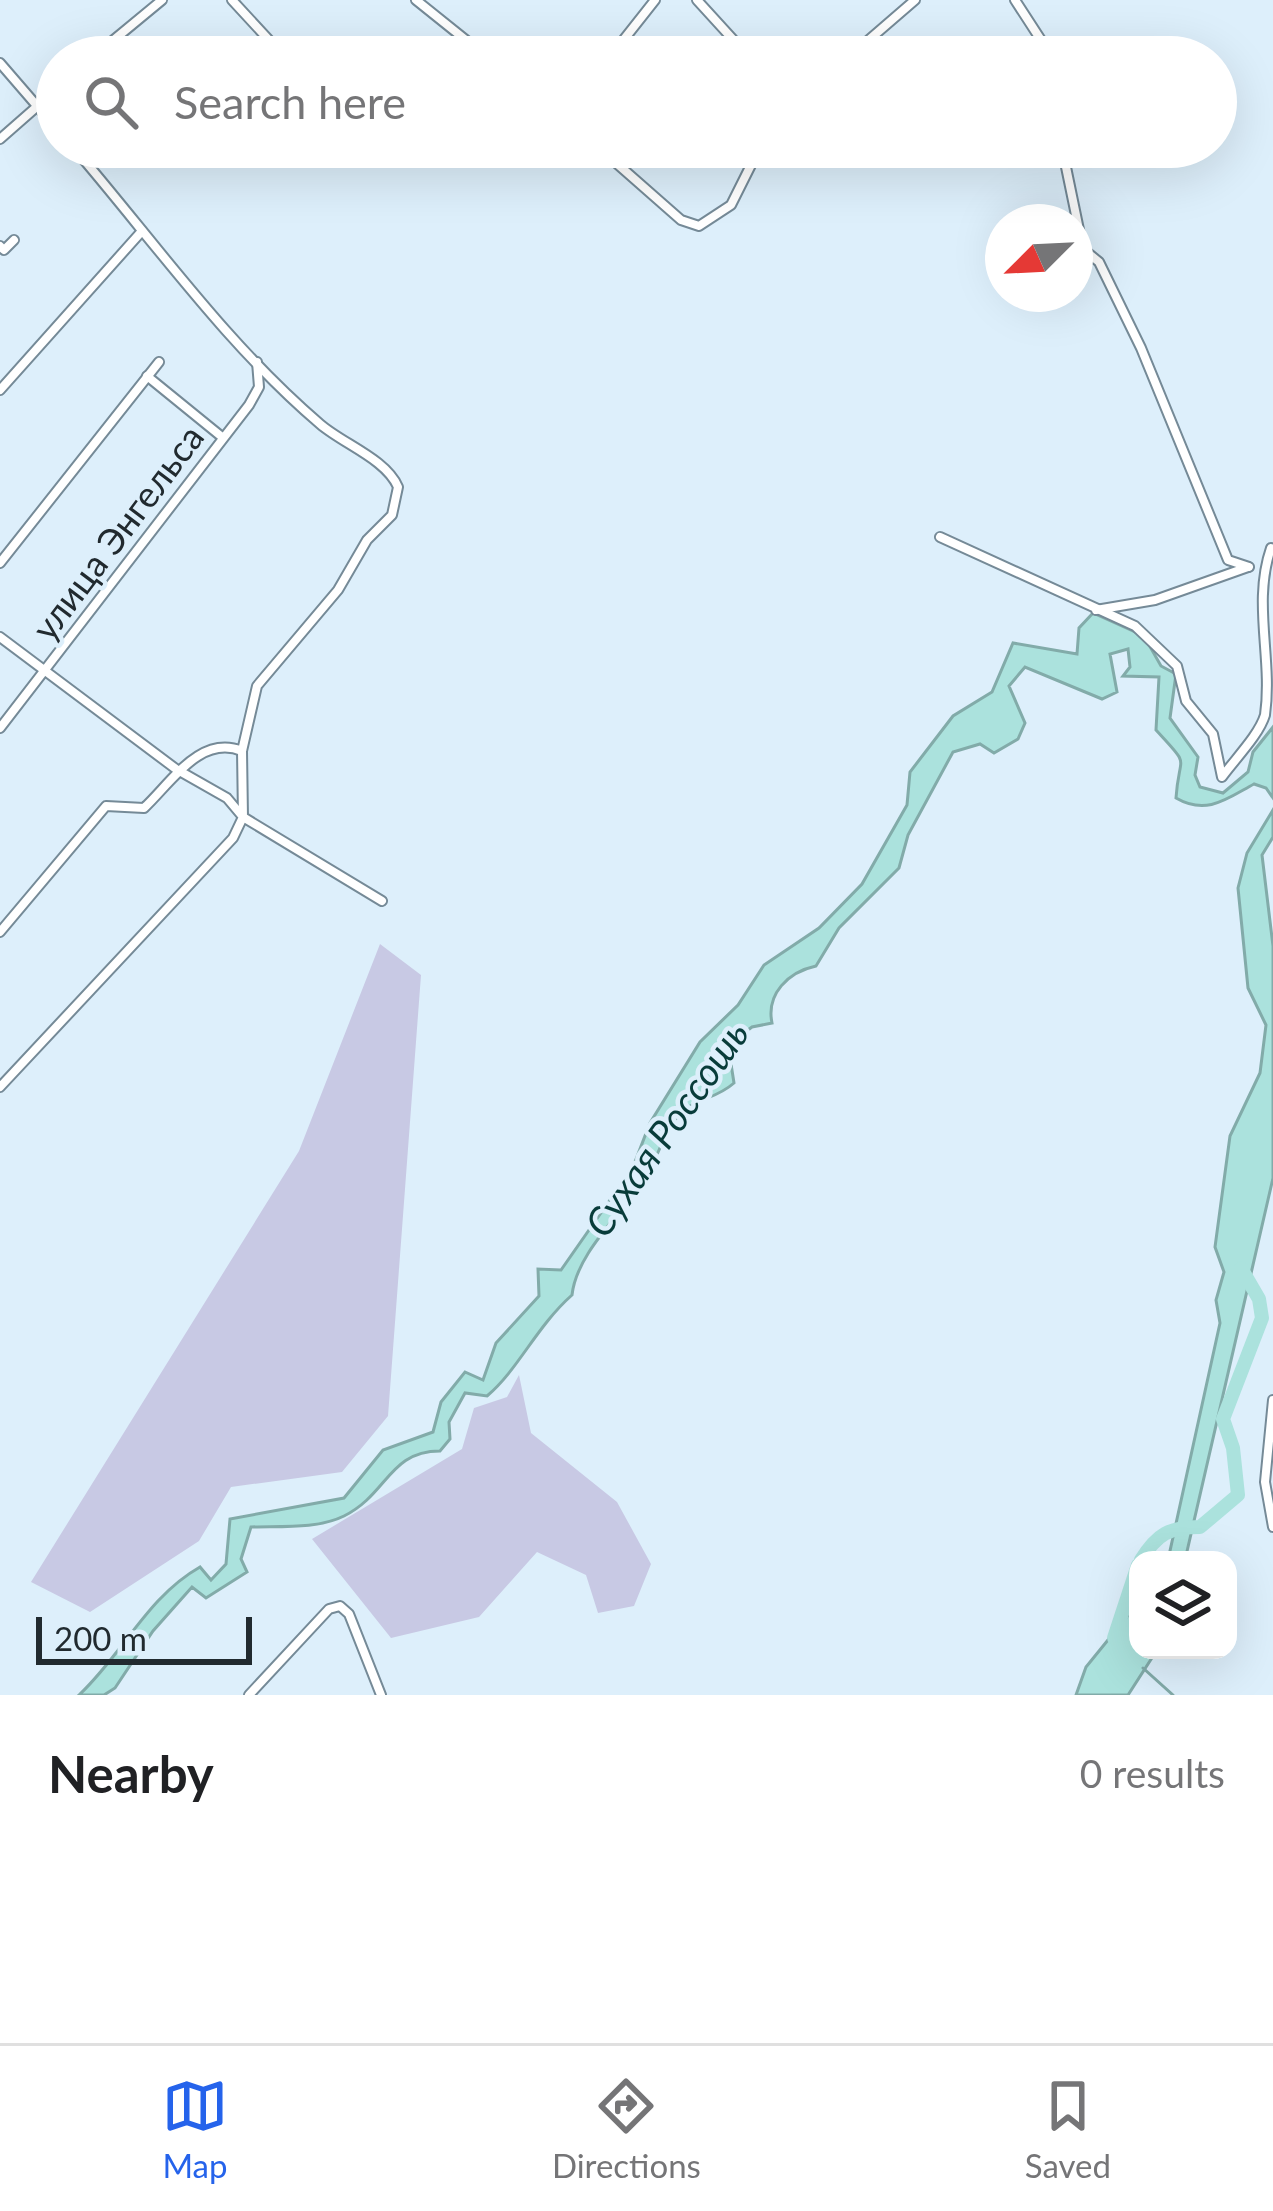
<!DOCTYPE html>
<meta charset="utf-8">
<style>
:root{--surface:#fff;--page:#f6f6f6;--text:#202124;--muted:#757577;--line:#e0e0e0;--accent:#2563eb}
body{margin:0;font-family:Lato,sans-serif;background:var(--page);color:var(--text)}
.controls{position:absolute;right:36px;bottom:36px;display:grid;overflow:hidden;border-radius:24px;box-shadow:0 12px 48px #0002}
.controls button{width:108px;height:108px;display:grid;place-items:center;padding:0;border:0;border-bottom:3px solid var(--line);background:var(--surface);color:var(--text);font:60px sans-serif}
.compass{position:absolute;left:985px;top:204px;width:108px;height:108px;border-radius:50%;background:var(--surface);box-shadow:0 12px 48px #0002;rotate:246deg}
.scale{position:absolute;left:36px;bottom:30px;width:216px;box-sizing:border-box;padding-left:12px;border:6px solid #212a2f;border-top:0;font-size:33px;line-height:42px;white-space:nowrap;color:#212a2f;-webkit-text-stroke:9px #ddeffb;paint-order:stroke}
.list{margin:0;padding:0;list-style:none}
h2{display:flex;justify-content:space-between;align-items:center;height:156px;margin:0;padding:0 48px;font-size:51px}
h2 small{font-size:39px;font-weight:400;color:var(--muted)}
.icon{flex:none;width:66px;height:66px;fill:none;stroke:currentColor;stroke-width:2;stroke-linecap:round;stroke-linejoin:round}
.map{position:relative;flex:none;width:1273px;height:1695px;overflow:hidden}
.search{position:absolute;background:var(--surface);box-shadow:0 12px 48px #0002;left:36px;right:36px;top:36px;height:132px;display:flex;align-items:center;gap:30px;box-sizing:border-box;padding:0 42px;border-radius:66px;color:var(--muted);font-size:45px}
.sheet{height:348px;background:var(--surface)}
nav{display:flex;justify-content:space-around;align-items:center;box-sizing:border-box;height:168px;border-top:3px solid var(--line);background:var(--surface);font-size:33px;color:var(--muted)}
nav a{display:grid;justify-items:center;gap:6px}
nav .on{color:var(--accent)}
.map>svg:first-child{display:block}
.green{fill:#c8c9e4}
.water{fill:#abe2dd;stroke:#82aba9;stroke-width:3}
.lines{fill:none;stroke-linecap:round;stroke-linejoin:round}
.stream{stroke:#82aba9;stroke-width:3}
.river{stroke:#abe2dd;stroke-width:14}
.street-casing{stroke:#758a97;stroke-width:12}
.street{stroke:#fff;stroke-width:8}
.labels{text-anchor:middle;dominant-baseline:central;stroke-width:9;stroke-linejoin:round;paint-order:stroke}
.street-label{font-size:36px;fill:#212a2f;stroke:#ddeffb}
.water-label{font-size:39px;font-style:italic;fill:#083c3a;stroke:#ddeffb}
</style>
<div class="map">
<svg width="1273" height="1695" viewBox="0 0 1273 1695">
<rect width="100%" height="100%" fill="#ddeffb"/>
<!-- green -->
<g class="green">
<path d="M380,944L421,975L388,1416L342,1472L231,1487L199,1541L90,1612L31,1582L299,1151Z"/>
<path d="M519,1375L531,1433L617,1502L651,1564L634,1606L598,1613L586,1575L537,1552L479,1617L391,1638L312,1539L462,1449L474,1408L507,1397Z"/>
</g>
<!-- water -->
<g class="water">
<path d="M1093,613L1144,636L1161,666L1176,674L1170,718L1198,757L1195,775L1200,787L1223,793L1248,772L1253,752L1273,727V798L1266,788L1254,784C1228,798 1207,816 1176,798C1179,752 1192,769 1156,730L1159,677L1123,676L1130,667L1128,649L1110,654L1117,692L1102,699L1025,667L1009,686L1025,723L1018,739L994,753L980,744L953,752L908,835L899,868L839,928L816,966C788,972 766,994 772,1023L752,1027L728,1045L734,1083C715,1100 695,1098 680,1114C664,1131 660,1152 649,1171C627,1210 577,1250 572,1295C536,1327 518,1370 487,1396L465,1393L449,1422L450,1439L440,1451C389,1451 388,1494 344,1516C318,1529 281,1526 251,1527L241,1559L247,1572L206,1598L192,1587L153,1631L115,1688L104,1695H79C123,1654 147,1597 200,1567L211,1580L226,1564L230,1519L344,1498L383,1450L433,1432L441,1402L465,1372L483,1380L496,1343L539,1296L538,1269L561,1270L633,1167L650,1123L700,1042L738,1005L764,965L819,928L862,884L907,805L910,772L953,716L992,692L1013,643L1077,654L1079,628Z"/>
<path d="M1273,810V837L1262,855L1273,946V1178L1185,1560H1168L1220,1323L1216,1300L1224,1272L1215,1247L1230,1136L1260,1073L1266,1025L1248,988L1238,888L1247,853Z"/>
<path d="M1138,1603V1650H1157L1128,1695H1076L1086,1667Z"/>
</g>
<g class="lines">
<!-- stream -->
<path class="stream" d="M1143,1668L1173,1695"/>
<!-- river -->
<g class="river">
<path d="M1141,1560C1157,1534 1169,1527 1200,1527L1238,1495L1233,1448L1223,1419L1262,1318L1259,1299L1241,1268"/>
<path d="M1114,1638L1138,1565"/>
</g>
<defs>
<g id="street">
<path d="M232,0L280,52"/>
<path d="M416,0L487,57"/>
<path d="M697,0L749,57"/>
<path d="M1015,0L1052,57"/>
<path d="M93,57L162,0"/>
<path d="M610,57L655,0"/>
<path d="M849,57L915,0"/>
<path d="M0,63L57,129"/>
<path d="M0,139L57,89"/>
<path d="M73,147C153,240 226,344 320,424C343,444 386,459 398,487L392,515L367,540L338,590L257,686L242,751L243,817L382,901"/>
<path d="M598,147L681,220L699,226L731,205L760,147"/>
<path d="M1069,147L1066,167L1083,249L1099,262L1141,348L1228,560L1249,567"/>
<path d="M0,246L4,250L14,240"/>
<path d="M147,376L222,437"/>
<path d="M0,390L142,231"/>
<path d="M940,537L1135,626L1177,666L1186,701L1213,734L1222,777C1235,759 1259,735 1265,715C1273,658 1252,603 1271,548"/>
<path d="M0,563L159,362"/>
<path d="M1096,610L1155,600L1248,567"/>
<path d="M0,637L176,769L227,798L243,817L233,838L0,1087"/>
<path d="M0,728L249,405L259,387L257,362"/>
<path d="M0,932L106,806L144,808C171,783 200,734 242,751"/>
<path d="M1273,1400L1265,1482L1273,1527"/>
<path d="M249,1695L329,1609L340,1606L349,1614L381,1695"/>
</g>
</defs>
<!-- street casing -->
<use href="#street" class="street-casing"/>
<!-- street -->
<use href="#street" class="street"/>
</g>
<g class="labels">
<!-- street labels -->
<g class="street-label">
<text transform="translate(117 532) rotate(-53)">улица Энгельса</text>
</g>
<!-- water labels -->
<g class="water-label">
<text transform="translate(666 1128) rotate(-55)">Сухая Россошь</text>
</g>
</g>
</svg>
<div class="controls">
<button><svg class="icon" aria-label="layers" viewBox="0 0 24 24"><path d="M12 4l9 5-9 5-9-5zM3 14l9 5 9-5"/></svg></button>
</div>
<svg class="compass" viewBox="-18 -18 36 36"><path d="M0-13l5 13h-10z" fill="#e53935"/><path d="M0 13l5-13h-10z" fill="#757577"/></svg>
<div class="scale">200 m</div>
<div class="search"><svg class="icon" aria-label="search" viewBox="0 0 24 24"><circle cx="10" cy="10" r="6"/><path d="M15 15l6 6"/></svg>Search here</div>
</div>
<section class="sheet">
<h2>Nearby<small>0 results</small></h2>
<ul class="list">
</ul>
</section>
<nav>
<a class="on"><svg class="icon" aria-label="map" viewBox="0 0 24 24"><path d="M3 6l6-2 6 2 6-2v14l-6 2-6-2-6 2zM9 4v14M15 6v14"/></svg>Map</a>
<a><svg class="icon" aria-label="directions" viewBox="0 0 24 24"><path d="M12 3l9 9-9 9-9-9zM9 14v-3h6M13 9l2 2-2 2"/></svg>Directions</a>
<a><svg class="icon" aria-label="saved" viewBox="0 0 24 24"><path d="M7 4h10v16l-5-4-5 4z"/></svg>Saved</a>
</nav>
